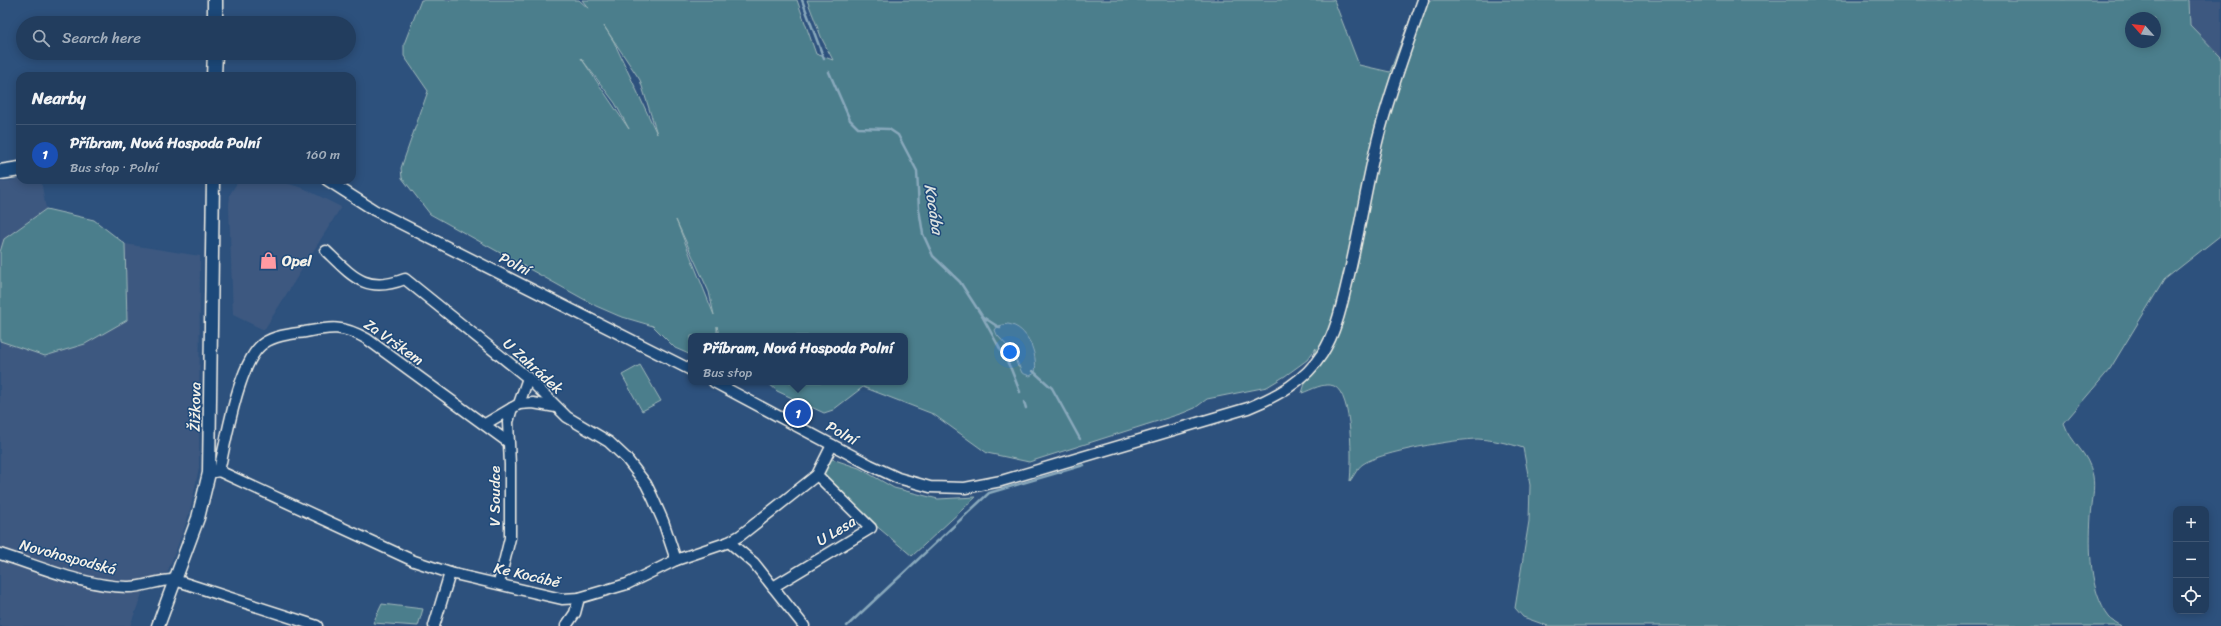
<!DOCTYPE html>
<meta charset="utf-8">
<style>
:root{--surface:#223d5e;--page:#2e4867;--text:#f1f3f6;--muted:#a2aebc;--line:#3f5673;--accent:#ff9aa2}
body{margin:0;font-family:Sriracha,sans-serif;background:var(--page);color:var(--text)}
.controls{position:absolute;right:12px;bottom:12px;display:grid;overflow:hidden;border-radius:8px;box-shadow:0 2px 10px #0003}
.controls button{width:36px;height:36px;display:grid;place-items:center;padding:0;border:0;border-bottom:1px solid var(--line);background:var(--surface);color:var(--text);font:20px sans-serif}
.compass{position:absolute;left:2125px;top:12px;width:36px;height:36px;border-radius:50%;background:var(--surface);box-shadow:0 2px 10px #0003;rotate:297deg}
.you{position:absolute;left:1010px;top:352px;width:14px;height:14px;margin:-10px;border:3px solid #fff;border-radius:50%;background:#1a73e8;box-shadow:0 0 0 6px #1a73e833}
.badge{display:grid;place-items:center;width:26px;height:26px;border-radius:50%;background:var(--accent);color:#fff;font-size:13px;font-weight:700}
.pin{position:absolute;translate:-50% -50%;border:2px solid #fff;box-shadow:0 1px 4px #0006}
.popup{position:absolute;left:688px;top:333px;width:220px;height:52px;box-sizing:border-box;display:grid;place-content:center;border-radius:8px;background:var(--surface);filter:drop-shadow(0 1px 3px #0005);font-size:13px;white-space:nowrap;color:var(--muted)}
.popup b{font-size:15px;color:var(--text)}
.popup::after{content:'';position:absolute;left:50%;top:100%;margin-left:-8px;border:8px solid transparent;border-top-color:var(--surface)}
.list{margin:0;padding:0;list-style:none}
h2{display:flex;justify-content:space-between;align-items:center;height:52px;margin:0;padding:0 16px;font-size:17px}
h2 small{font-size:13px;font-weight:400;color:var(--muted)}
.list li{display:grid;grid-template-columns:26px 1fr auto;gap:12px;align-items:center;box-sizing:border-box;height:60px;padding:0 16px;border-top:1px solid var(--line)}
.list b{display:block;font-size:15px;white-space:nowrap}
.list p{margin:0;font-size:13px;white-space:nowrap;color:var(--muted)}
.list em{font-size:13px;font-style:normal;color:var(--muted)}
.icon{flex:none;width:22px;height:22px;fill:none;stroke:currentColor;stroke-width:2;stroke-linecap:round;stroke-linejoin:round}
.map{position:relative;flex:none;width:2221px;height:626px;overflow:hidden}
.search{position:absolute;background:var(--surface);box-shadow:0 2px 10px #0003;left:16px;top:16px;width:340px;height:44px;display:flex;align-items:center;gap:10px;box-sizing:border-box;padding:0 14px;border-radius:22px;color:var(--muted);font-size:15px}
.panel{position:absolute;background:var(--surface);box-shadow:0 2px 10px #0003;left:16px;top:72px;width:340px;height:112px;border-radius:12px}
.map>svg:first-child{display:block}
.built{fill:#3d5980}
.green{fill:#4b7e8c;stroke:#a0b8ba;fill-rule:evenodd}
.water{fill:#42799e;stroke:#89a9bc}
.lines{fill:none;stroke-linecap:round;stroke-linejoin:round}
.stream{stroke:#89a9bc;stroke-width:2.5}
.minor-casing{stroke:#f4f1e8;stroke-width:13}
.tertiary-casing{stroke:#f4f1e8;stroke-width:15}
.secondary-casing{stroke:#f4f1e8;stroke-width:17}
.minor{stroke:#1f4a7a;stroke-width:10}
.tertiary{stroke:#1f4a7a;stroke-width:12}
.secondary{stroke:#1f4a7a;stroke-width:14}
.labels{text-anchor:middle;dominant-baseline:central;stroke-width:3;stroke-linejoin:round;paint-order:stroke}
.poi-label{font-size:15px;font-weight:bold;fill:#f4f1e8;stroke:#1f4a7a;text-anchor:start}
.street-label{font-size:15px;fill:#f4f1e8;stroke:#1f4a7a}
.water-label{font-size:16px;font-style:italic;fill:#d9dfdd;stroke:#1f4a7a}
</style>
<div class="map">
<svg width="2221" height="626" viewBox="0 0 2221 626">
<rect width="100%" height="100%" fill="#2d517d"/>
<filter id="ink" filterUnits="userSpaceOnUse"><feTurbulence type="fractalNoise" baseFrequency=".025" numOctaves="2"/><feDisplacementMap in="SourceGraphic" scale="8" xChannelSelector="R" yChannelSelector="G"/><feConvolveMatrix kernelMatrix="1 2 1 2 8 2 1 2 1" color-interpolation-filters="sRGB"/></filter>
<g filter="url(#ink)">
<!-- built -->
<g class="built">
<path d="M2189,0H2221V57L2190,25Z"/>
<path d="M20,179L41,180L46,209L4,239L0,252V182Z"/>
<path d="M239,180H277L305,189L341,207L264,330L233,315L229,206L230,194Z"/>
<path d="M125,244L200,256L199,467L191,507L183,532L162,586L143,591L130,626H0V341L45,356L127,320Z"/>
</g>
<!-- green -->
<g class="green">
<path d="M421,0H579L589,9L582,0H797L816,54L833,60L822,39L807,0H1334L1359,65L1390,72L1417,0H2189L2190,25L2221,57V235L2164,280L2110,369L2064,423C2071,444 2088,451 2093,476C2095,488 2092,503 2091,516C2089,547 2089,591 2109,617C2112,621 2118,623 2121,626H1548L1523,617L1515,608L1529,521L1530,485L1523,448C1508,443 1493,440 1478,439C1456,439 1380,452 1363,464C1358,467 1354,476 1350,481C1352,463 1353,395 1334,386C1324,382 1311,390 1302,393L1316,348L1307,360L1285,376L1267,387L1207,399L1195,408L1183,413L1029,462L987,453L933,414L863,387L833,410L824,413L777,391L767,382H905V336H719L717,326V336H691V355L675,348L653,326L619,316L596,306L430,214L402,178L401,168L428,91L404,56V44ZM2131,18H2155V42H2131ZM604,26L640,80L657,134L614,42ZM581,58L615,103L629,129ZM676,220L709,292L714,315ZM997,335L1036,367H1018L1013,352Z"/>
<path d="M46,209L94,220L125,244L127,320L85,344L45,356L0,341V252L4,239Z"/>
<path d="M640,365L661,401L642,411L622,375Z"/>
<path d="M829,458L859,468L894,488L938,499L976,497L912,556L849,503L823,474Z"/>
<path d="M382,604L423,609L418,626L373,623Z"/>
</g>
<!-- water -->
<path class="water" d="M1008,324C1028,327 1038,354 1035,373L1030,376L1022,373L1013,352L997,335L995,330L998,326Z"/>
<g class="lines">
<!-- stream -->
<g class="stream">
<path d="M802,0L824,59"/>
<path d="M829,72L850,120L858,128L889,129L898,135L917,171L919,209L923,234L933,256L960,282L982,316L1011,369L1020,392"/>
<path d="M983,317L1000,328"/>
<path d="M1033,371L1052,388L1080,439"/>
<path d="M1024,402L1026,408"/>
<path d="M847,626L989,493L1084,465"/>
</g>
<defs>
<g id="minor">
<path d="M327,180L374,210L691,370"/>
<path d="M326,251C353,277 366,294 405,279L528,378L567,417L609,442L626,458L646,484L652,496L663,521L676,560"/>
<path d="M714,382L870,465L898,478L930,487L965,488L1001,481L1248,408C1277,396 1305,381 1322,354C1336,332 1341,308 1347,283C1359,235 1366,186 1378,138C1390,91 1407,46 1423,0"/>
<path d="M519,404L533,403L556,407"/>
<path d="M485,424L519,404L528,378"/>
<path d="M219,471C226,441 239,359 264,343C276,335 292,334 305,332C331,327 343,325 367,339L508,442"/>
<path d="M209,473L219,471L414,561L450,573L562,599L579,598L627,584L676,560L729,542L741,535L817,475L832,445"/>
<path d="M729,542L754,563L804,626"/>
<path d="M0,554C41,567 84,586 127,587C143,588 158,579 175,580L317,626"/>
<path d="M499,583L510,538V465L508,422L512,408"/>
<path d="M773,587L871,528L817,475"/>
<path d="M434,626L450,573"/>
<path d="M566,626L575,613L579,598"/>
</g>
<path id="tertiary" d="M158,626L198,518L209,473L213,180"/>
<g id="secondary">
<path d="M215,23V0"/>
<path d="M214,76L215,53"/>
<path d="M0,172L20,169"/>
</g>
</defs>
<!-- minor casing -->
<use href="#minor" class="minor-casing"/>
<!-- tertiary casing -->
<use href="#tertiary" class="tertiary-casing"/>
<!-- secondary casing -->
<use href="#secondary" class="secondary-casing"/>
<!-- minor -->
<use href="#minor" class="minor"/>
<!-- tertiary -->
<use href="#tertiary" class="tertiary"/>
<!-- secondary -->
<use href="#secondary" class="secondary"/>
</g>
</g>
<!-- icons -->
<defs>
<symbol id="shop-bare" viewBox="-9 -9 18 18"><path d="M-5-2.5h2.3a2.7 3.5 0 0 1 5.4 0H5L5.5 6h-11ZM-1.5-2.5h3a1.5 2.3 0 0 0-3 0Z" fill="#ff9aa2" stroke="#1f4a7a" stroke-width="2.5" paint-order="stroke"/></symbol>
</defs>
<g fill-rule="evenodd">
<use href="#shop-bare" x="256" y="248" width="25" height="25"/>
</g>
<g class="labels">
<!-- poi labels -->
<g class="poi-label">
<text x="282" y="261">Opel</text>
</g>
<!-- street labels -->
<g class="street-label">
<text transform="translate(515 264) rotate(27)">Polní</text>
<text transform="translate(394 342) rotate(35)">Za Vrškem</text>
<text transform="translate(533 366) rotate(42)">U Zahrádek</text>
<text transform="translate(195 407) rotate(-89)">Žižkova</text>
<text transform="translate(842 433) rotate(29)">Polní</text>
<text transform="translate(495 496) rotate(-90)">V Soudce</text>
<text transform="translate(836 531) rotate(-31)">U Lesa</text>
<text transform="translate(68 557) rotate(15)">Novohospodská</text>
<text transform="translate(527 575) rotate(13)">Ke Kocábě</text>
</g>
<!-- water labels -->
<g class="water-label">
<text transform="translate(934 209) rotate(81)">Kocába</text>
</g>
</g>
</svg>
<div class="controls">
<button>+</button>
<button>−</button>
<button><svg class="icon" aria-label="locate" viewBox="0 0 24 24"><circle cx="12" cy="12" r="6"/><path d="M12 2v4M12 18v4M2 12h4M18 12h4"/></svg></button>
</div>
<svg class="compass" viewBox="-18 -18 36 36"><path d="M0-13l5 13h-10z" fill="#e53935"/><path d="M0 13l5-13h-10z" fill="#a2aebc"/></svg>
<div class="you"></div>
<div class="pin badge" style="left:798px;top:413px;background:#1a4fb4">1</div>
<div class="popup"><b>Příbram, Nová Hospoda Polní</b>Bus stop</div>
<div class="search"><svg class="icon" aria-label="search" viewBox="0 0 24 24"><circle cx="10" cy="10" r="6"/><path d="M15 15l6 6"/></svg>Search here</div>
<section class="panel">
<h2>Nearby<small></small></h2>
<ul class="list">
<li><span class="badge" style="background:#1a4fb4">1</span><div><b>Příbram, Nová Hospoda Polní</b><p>Bus stop · Polní</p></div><em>160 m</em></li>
</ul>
</section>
</div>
